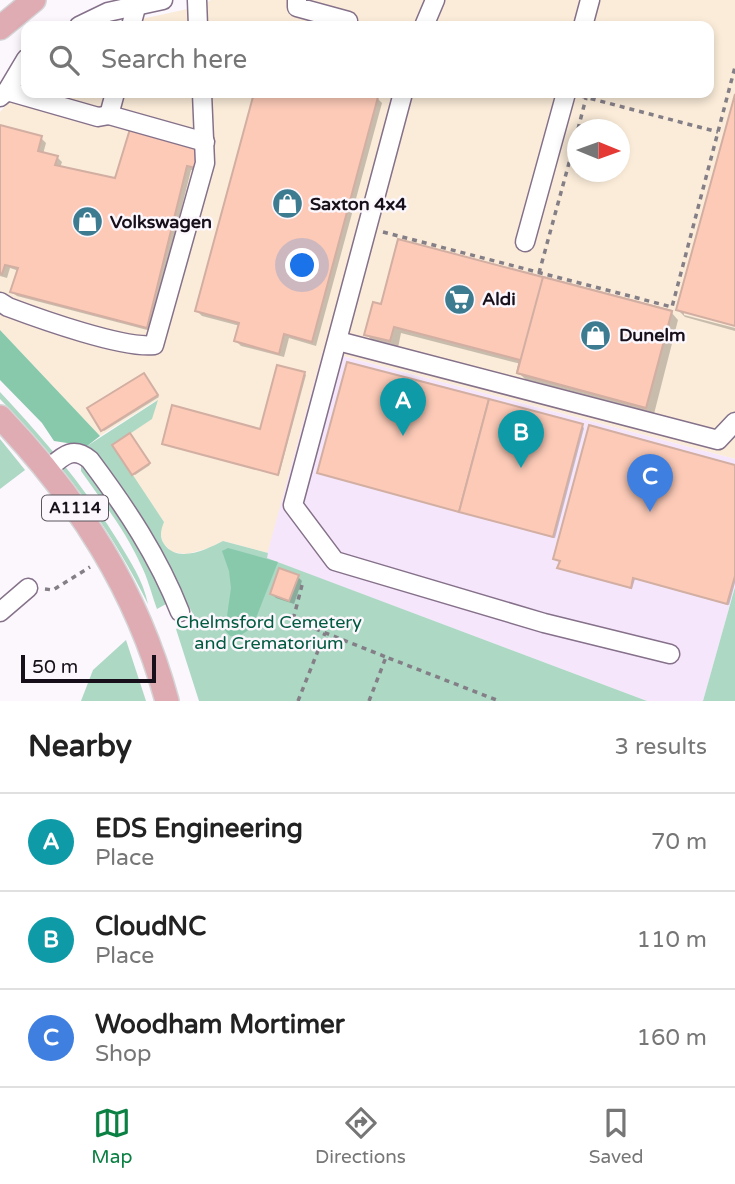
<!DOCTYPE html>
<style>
:root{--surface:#fff;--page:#f6f6f6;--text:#222;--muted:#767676;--line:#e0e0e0;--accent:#0b8043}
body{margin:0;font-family:"Varela Round",sans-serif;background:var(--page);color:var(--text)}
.compass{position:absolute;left:567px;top:119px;width:63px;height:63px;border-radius:50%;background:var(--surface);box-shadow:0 4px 10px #0003;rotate:91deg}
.scale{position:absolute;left:21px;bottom:18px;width:135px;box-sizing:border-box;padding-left:7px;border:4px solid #17101a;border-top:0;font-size:19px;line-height:24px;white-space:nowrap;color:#17101a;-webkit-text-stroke:5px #fbf7fc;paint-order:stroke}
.you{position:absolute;left:303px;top:266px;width:24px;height:24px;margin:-18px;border:5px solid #fff;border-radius:50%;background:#1a73e8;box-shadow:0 0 0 10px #1a73e833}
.badge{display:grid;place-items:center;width:46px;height:46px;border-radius:50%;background:var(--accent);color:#fff;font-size:23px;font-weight:700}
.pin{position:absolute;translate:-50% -58px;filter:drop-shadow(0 2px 4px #0008)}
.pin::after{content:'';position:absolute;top:37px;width:24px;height:21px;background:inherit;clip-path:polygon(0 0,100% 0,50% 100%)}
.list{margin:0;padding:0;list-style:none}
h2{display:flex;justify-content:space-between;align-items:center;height:91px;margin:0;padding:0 28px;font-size:30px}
h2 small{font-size:23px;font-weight:400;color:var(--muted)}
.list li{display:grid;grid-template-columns:46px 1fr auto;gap:21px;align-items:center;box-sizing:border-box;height:98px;padding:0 28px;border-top:2px solid var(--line)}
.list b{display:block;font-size:26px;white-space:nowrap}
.list p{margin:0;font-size:23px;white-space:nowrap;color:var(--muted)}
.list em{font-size:23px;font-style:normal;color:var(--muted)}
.icon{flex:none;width:38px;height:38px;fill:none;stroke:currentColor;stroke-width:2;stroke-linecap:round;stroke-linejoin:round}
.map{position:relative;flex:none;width:735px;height:701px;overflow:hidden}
.search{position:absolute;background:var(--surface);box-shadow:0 4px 10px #0003;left:21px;right:21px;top:21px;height:77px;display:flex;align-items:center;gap:18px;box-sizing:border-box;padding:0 24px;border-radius:14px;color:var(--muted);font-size:26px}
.sheet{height:385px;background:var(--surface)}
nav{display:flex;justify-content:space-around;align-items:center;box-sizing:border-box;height:98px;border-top:2px solid var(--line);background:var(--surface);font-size:19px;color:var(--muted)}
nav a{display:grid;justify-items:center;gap:4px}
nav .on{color:var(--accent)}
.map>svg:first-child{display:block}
.commercial{fill:#fbecd9;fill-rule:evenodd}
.built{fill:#f6e6fb}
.green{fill:#acd8c4}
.forest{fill:#88c9ac}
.shadow{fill:#0003}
.building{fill:#fccab7;stroke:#d2afa2;stroke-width:2}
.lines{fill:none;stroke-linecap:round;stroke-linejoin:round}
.minor-casing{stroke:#85718a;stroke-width:21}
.major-casing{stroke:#d5d4d6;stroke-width:26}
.path{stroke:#847f87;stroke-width:3.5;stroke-dasharray:5 5;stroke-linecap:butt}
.minor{stroke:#fff;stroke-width:18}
.major{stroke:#dfacb3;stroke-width:23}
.labels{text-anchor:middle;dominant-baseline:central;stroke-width:5;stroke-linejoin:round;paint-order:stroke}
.shield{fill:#fbf7fc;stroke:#5b555e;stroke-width:2}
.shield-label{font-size:16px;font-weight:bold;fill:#17101a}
.poi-label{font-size:18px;font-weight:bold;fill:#17101a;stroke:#fbf7fc;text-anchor:start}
.park-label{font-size:18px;fill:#005a3f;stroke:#fbf7fc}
</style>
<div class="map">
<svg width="735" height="701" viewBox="0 0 735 701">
<rect width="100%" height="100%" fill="#fbf7fc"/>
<!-- commercial -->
<path class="commercial" d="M211,0H735V459L324,351L268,553L223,541L209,548L187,554L172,552L163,543L160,531L164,522L112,445L157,400L100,436L0,330V112L26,83V93H709V26H122L132,21L197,7ZM578,130H620V172H578Z"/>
<!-- built -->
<path class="built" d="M323,351L735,459V587L703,701H647L266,558Z"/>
<!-- green -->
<g class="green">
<path d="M0,392C44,439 84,486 118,541C130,561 143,580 148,604C110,527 60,460 0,399Z"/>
<path d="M158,400L152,419L113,445L164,522C161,530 159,536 164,544C178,564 207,549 223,541L268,553L267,558L647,701H199L176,629L197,621L141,521L87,446Z"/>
<path d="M0,439L25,470L0,489Z"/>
<path d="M87,465L100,482L161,583L166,604L157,609C151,593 148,578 140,563C125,530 102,501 81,471V466Z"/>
<path d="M735,587V701H703Z"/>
<path d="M126,640L146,701H81L93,670Z"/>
</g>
<!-- forest -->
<g class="forest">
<path d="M0,330L100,436L87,446L54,441L42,423L0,380Z"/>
<path d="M228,548L278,562L254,623L247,631L238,637L230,636L225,630L231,588L229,571L222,551Z"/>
</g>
<!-- shadow -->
<g class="shadow">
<path d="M256,93H356L378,99L382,103L316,346L289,338L284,357L241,346L236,341L240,326L202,316L197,311Z"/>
<path d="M735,100V325L684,311V315L735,328V331L685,317L678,310Z"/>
<path d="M1,127L41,138L46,143L43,154L57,157L62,162L60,168L116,180L205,155L200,172L191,170L151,331L17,296L12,292L19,271L10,268L7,278L0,276Z"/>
<path d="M382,306L671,312L678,320L654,414L526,380L519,373L521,364L401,333L398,348L374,342L366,334Z"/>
<path d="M304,373L306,375L279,475L164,443L262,431Z"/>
<path d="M146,377L159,397L104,431L103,430Z"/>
<path d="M582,426L584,428L555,538L319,473Z"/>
<path d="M131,437L150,465L135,475L133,473Z"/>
<path d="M735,467V583L729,605L635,579L632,589L559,568L561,561L555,558Z"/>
<path d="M298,577L302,581L294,604L276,598L272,594Z"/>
</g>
<!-- building -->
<g class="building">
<path d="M254,93H363L378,97L312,342L284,334L279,354L234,341L239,323L195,311Z"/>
<path d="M735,94V326L676,310Z"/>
<path d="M0,125L42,136L38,151L58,156L55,165L115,178L130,129L201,148L196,168L187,166L147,328L10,292L18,268L5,265L2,274L0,273Z"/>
<path d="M398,239L672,311L646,408L517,373L520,360L394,327L390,341L364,335L373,302L381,304Z"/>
<path d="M543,277L672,311L646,408L517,373Z"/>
<path d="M347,362L489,399L459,512L317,473Z"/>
<path d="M277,365L305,372L278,475L162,444L172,405L260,429Z"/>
<path d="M144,373L158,395L101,431L87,408Z"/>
<path d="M489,399L583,424L553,537L459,512Z"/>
<path d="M589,425L735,465V576L727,604L633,578L631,588L557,568L560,561L553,559Z"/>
<path d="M130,433L150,463L132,475L112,445Z"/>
<path d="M279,568L299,575L289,601L270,594Z"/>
</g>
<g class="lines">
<defs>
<g id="minor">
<path d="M197,0L198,26"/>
<path d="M297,0V7L348,21"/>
<path d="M79,26L108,12L163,0"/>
<path d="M131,26L137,4"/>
<path d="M424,26L435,0"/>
<path d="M583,26L590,0"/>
<path d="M7,91L98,117L109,115"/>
<path d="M115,93L109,115L205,142"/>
<path d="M403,93L293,505L335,561L544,623L670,654"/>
<path d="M0,97L7,91L26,59"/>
<path d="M525,242L566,93"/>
<path d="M0,302L8,307C40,319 124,349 154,345L205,163L202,93"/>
<path d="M338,341L718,440L735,422"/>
<path d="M47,470C62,457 72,445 90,460C126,508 158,556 180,612"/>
<path d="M0,612L28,588"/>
</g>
<g id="major">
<path d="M0,28L34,0"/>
<path d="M0,417C79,500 137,590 167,701"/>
</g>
</defs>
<!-- minor casing -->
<use href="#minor" class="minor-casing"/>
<!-- major casing -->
<use href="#major" class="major-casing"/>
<!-- path -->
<g class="path">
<path d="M581,96L718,132"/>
<path d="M578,129L586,98"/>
<path d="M383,232L672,307L735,67"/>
<path d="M539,273L578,130"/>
<path d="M302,585L293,620L386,657"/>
<path d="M45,589L53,590L90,567"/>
<path d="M298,701L325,633"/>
<path d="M369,701L386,657L499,701"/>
</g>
<!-- minor -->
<use href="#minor" class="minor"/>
<!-- major -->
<use href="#major" class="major"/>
</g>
<!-- icons -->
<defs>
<symbol id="shop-disc" viewBox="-11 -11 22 22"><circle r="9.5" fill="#3d7b91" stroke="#fbf7fc"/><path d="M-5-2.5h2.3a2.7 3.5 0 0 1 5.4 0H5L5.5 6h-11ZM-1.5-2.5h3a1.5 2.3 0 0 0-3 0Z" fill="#fff"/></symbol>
<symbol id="supermarket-disc" viewBox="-11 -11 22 22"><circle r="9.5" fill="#3d7b91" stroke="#fbf7fc"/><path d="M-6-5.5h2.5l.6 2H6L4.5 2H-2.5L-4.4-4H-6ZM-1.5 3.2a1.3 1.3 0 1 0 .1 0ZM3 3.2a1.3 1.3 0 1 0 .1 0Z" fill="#fff"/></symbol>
</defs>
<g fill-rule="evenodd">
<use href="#shop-disc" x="270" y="186" width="35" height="35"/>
<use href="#shop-disc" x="70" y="204" width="35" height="35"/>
<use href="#supermarket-disc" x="442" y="282" width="35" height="35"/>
<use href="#shop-disc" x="578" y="318" width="35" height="35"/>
</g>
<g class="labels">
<!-- shield labels -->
<rect class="shield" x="42" y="495.5" width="66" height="25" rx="5"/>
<g class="shield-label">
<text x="75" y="508">A1114</text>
</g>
<!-- poi labels -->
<g class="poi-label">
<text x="310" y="204">Saxton 4x4</text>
<text x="110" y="222">Volkswagen</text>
<text x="482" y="299">Aldi</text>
<text x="619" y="335">Dunelm</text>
</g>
<!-- park labels -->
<g class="park-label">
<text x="269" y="622">Chelmsford Cemetery<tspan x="269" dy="21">and Crematorium</tspan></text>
</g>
</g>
</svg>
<svg class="compass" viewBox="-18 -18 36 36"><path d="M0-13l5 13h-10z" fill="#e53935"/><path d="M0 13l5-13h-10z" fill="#767676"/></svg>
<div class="scale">50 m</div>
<div class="you"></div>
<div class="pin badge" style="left:403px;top:436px;background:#0f9aa8">A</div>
<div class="pin badge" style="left:521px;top:468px;background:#0f9aa8">B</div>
<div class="pin badge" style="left:650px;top:512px;background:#3f7fe0">C</div>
<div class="search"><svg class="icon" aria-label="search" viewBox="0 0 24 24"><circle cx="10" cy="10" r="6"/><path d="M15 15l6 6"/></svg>Search here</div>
</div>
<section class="sheet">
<h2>Nearby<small>3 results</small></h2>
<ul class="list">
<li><span class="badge" style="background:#0f9aa8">A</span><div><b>EDS Engineering</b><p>Place</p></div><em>70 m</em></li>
<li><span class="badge" style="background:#0f9aa8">B</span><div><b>CloudNC</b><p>Place</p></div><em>110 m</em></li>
<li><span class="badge" style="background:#3f7fe0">C</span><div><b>Woodham Mortimer</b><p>Shop</p></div><em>160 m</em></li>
</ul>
</section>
<nav>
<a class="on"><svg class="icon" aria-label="map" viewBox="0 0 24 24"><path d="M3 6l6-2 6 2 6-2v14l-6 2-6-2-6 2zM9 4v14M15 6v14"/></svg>Map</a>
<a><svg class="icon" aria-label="directions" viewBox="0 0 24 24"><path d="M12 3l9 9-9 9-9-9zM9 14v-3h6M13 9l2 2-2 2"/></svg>Directions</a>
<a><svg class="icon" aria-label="saved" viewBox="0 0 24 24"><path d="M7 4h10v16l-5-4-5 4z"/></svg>Saved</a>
</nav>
